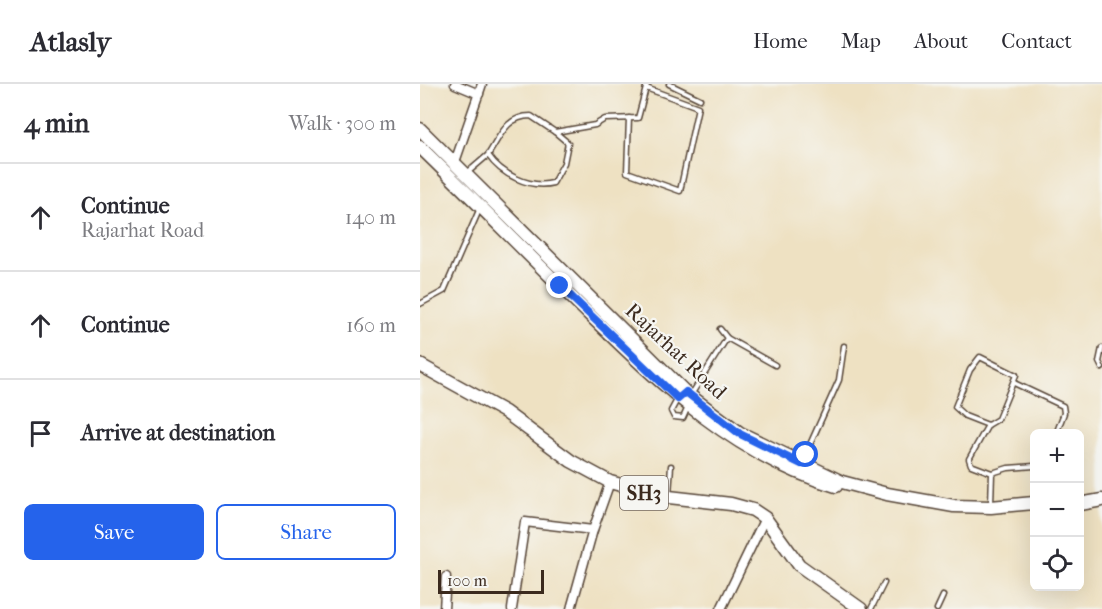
<!DOCTYPE html>
<meta charset="utf-8">
<style>
:root{--surface:#fff;--page:#f2f2f3;--text:#2b2b33;--muted:#7c7c81;--line:#e1e1e2;--accent:#2563eb}
body{margin:0;font-family:"IM FELL French Canon",serif;background:var(--page);color:var(--text)}
.controls{position:absolute;right:18px;bottom:18px;display:grid;overflow:hidden;border-radius:9px;box-shadow:0 6px 24px #0002}
.controls button{width:54px;height:54px;display:grid;place-items:center;padding:0;border:0;border-bottom:2px solid var(--line);background:var(--surface);color:var(--text);font:30px sans-serif}
.scale{position:absolute;left:18px;bottom:15px;width:106px;box-sizing:border-box;padding-left:6px;border:3px solid #3b2a1e;border-top:0;font-size:16px;line-height:21px;white-space:nowrap;color:#3b2a1e;-webkit-text-stroke:4px #f6f6f2;paint-order:stroke}
.stop{position:absolute;width:18px;height:18px;margin:-14px;border:4px solid #2563eb;border-radius:50%;background:#fff}
.stop.end{background:#2563eb;border-color:#fff;box-shadow:0 2px 6px #0008}
.list{margin:0;padding:0;list-style:none}
h2{display:flex;justify-content:space-between;align-items:center;height:78px;margin:0;padding:0 24px;font-size:26px}
h2 small{font-size:20px;font-weight:400;color:var(--muted)}
.list li{display:grid;grid-template-columns:39px 1fr auto;gap:18px;align-items:center;box-sizing:border-box;height:108px;padding:0 24px;border-top:2px solid var(--line)}
.list b{display:block;font-size:22px;white-space:nowrap}
.list p{margin:0;font-size:20px;white-space:nowrap;color:var(--muted)}
.list em{font-size:20px;font-style:normal;color:var(--muted)}
.actions{display:flex;gap:12px;padding:18px 24px}
.actions a{flex:1;padding:14px 0;border:2px solid var(--accent);border-radius:9px;text-align:center;font-size:21px;color:var(--accent)}
.actions .main{background:var(--accent);color:#fff}
.icon{flex:none;width:33px;height:33px;fill:none;stroke:currentColor;stroke-width:2;stroke-linecap:round;stroke-linejoin:round}
.map{position:relative;flex:none;width:682px;height:525px;overflow:hidden}
header{display:flex;align-items:center;gap:36px;box-sizing:border-box;height:84px;padding:0 30px;background:var(--surface);border-bottom:2px solid var(--line)}
header strong{font-size:28px}
nav{display:flex;gap:33px;margin-inline-start:auto;font-size:21px}
main{display:flex}
aside{flex:1;background:var(--surface)}
.map>svg:first-child{display:block}
.lines{fill:none;stroke-linecap:round;stroke-linejoin:round}
.service-casing{stroke:#564537;stroke-width:7}
.minor-casing{stroke:#564537;stroke-width:11}
.primary-casing{stroke:#564537;stroke-width:15}
.service{stroke:#fff;stroke-width:4}
.minor{stroke:#fff;stroke-width:8}
.primary{stroke:#fff;stroke-width:12}
.route{stroke:#2563eb;stroke-width:8}
.labels{text-anchor:middle;dominant-baseline:central;stroke-width:4.5;stroke-linejoin:round;paint-order:stroke}
.shield{fill:#f6f6f2;stroke:#73675e;stroke-width:1.5}
.shield-label{font-size:20px;font-weight:bold;fill:#3b2a1e}
.street-label{font-size:21px;fill:#3b2a1e;stroke:#f6f6f2}
</style>
<header>
<strong>Atlasly</strong>
<nav><a>Home</a><a>Map</a><a>About</a><a>Contact</a></nav>
</header>
<main>
<aside>
<h2>4 min<small>Walk · 300 m</small></h2>
<ul class="list">
<li><svg class="icon" aria-label="ahead" viewBox="0 0 24 24"><path d="M12 20V5M6 11l6-6 6 6"/></svg><div><b>Continue</b><p>Rajarhat Road</p></div><em>140 m</em></li>
<li><svg class="icon" aria-label="ahead" viewBox="0 0 24 24"><path d="M12 20V5M6 11l6-6 6 6"/></svg><div><b>Continue</b></div><em>160 m</em></li>
<li><svg class="icon" aria-label="arrive" viewBox="0 0 24 24"><path d="M6 21V4h12l-3 4 3 4H6"/></svg><div><b>Arrive at destination</b></div></li>
</ul>
<div class="actions"><a class="main">Save</a><a>Share</a></div>
</aside>
<div class="map">
<svg width="682" height="525" viewBox="0 0 682 525">
<rect width="100%" height="100%" fill="#f6f6f2"/>
<filter id="ink" filterUnits="userSpaceOnUse"><feTurbulence type="fractalNoise" baseFrequency=".0167" numOctaves="2"/><feDisplacementMap in="SourceGraphic" scale="12" xChannelSelector="R" yChannelSelector="G"/><feConvolveMatrix kernelMatrix="1 2 1 2 8 2 1 2 1" color-interpolation-filters="sRGB"/></filter>
<filter id="wash" filterUnits="userSpaceOnUse"><feTurbulence type="fractalNoise" baseFrequency=".008" numOctaves="4" result="noise"/><feDisplacementMap in="SourceGraphic" scale="24" xChannelSelector="R" yChannelSelector="G"/><feGaussianBlur stdDeviation="1.35" result="paint"/><feColorMatrix in="noise" values="0 0 0 0 0 0 0 0 0 0 0 0 0 0 0 0 0 1.4 0 .05"/><feComposite in="paint" operator="in"/></filter>
<g filter="url(#wash)">
<rect width="100%" height="100%" fill="#eee1c2"/>
</g>
<g filter="url(#ink)">
<g class="lines">
<defs>
<g id="service">
<path d="M249,0L280,15"/>
<path d="M209,34L207,88L260,107L278,23L226,4"/>
<path d="M68,71C80,53 86,32 111,32L135,48"/>
<path d="M47,89L68,71C81,90 109,105 133,99L144,79L148,59L135,48L175,41L185,35L218,34L227,0"/>
<path d="M0,220L24,207L60,124"/>
<path d="M307,254L355,281"/>
<path d="M682,264L679,278L682,284"/>
<path d="M594,299L643,322L644,329L636,350"/>
<path d="M271,311L307,254L300,245"/>
<path d="M258,314L251,327L254,333L263,334L268,323"/>
<path d="M568,341L545,332L535,323L550,286L560,273L596,291L578,335L568,341L549,375L551,381L572,389L571,420"/>
<path d="M383,376L419,296L424,262"/>
<path d="M572,389L588,384L614,382"/>
<path d="M249,410L251,382"/>
<path d="M451,525L464,499"/>
<path d="M517,525L523,512"/>
</g>
<g id="minor">
<path d="M35,0L59,10"/>
<path d="M35,78L62,0"/>
<path d="M24,525L26,493"/>
<path d="M92,525L105,438L173,446"/>
<path d="M151,525L173,446L190,398"/>
<path d="M301,525L345,434"/>
</g>
<g id="primary">
<path d="M0,45L265,308L320,349L422,398L467,410L534,422L571,423L614,419"/>
<path d="M0,63C58,119 114,177 172,233C244,303 317,373 416,402"/>
<path d="M0,281L85,328L151,377L190,398L240,412L311,420L333,426L345,434L379,481L441,525"/>
<path d="M660,420L682,416"/>
</g>
</defs>
<!-- service casing -->
<use href="#service" class="service-casing"/>
<!-- minor casing -->
<use href="#minor" class="minor-casing"/>
<!-- primary casing -->
<use href="#primary" class="primary-casing"/>
<!-- service -->
<use href="#service" class="service"/>
<!-- minor -->
<use href="#minor" class="minor"/>
<!-- primary -->
<use href="#primary" class="primary"/>
</g>
</g>
<g class="lines" filter="url(#ink)">
<!-- route -->
<path class="route" d="M140,202L258,315L266,308L320,350L381,380L386,371"/>
</g>
<g class="labels">
<!-- shield labels -->
<rect class="shield" x="200" y="392" width="48" height="34" rx="4.5"/>
<g class="shield-label">
<text x="224" y="409">SH3</text>
</g>
<!-- street labels -->
<g class="street-label">
<text transform="translate(256 267) rotate(43)">Rajarhat Road</text>
</g>
</g>
</svg>
<div class="controls">
<button>+</button>
<button>−</button>
<button><svg class="icon" aria-label="locate" viewBox="0 0 24 24"><circle cx="12" cy="12" r="6"/><path d="M12 2v4M12 18v4M2 12h4M18 12h4"/></svg></button>
</div>
<div class="scale">100 m</div>
<div class="stop" style="left:386px;top:371px"></div>
<div class="stop end" style="left:140px;top:202px"></div>
</div>
</main>
